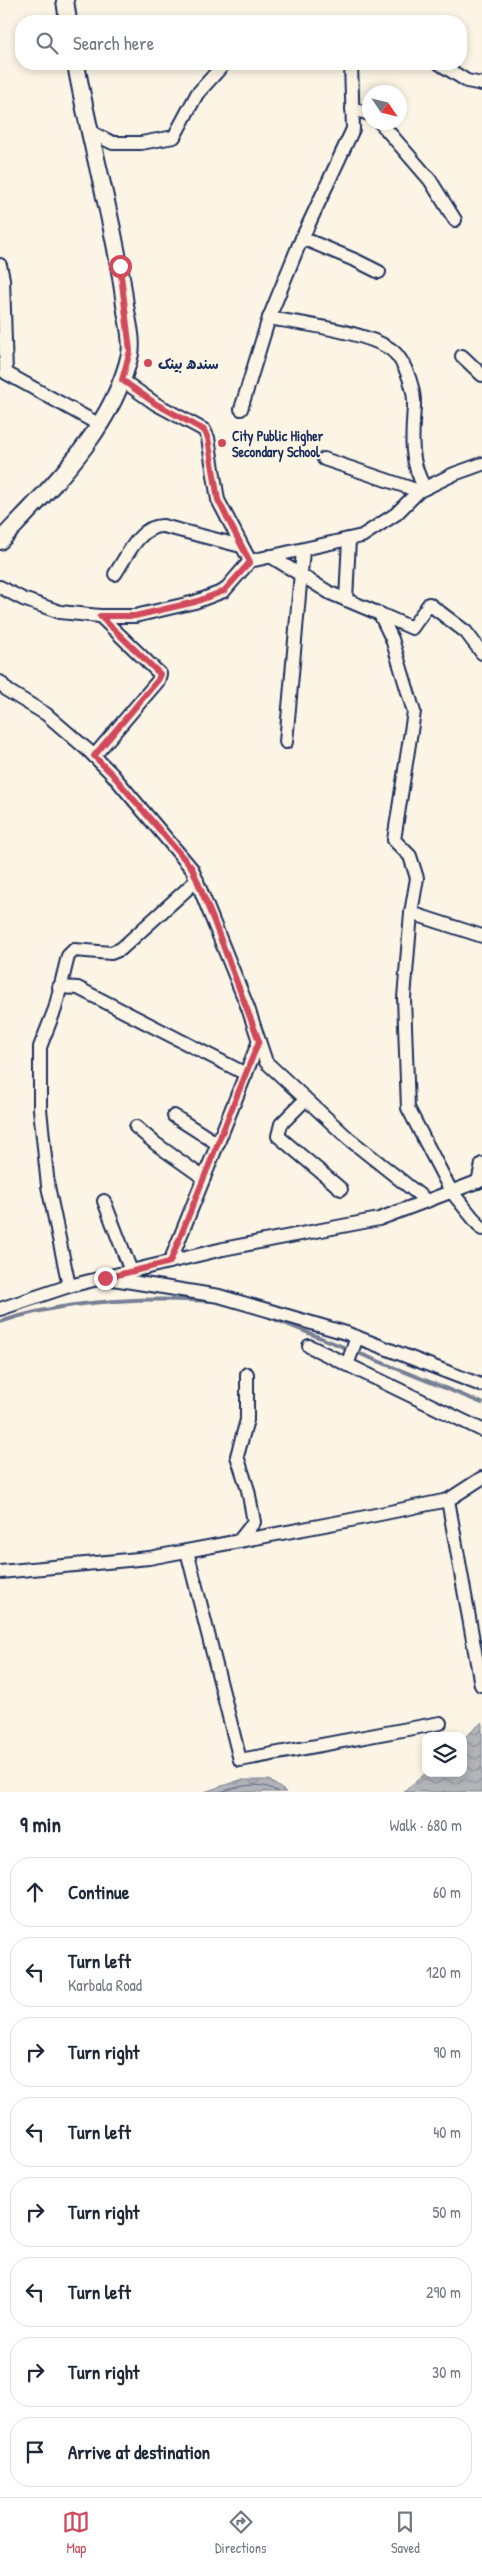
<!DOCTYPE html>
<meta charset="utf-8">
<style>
:root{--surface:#fff;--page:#f2f2f3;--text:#1f2937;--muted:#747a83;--line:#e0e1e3;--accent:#d1495b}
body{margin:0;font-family:"Patrick Hand","Playpen Sans Arabic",sans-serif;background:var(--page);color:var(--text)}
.controls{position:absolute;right:15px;bottom:15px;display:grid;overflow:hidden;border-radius:10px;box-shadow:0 2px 8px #0003}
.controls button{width:45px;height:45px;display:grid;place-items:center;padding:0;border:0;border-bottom:1px solid var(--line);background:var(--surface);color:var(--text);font:25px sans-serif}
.compass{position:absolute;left:362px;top:85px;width:45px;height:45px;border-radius:50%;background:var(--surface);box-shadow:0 2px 8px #0003;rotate:125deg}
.stop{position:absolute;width:15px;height:15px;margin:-11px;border:4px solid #d1495b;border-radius:50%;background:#fff}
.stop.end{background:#d1495b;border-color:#fff;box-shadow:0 1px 5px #0008}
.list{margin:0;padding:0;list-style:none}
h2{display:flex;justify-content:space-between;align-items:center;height:65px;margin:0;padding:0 20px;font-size:21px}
h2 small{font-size:16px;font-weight:400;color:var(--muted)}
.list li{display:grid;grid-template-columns:32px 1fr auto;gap:15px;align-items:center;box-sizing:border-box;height:70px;margin:0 10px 10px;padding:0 10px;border:1px solid var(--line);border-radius:20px}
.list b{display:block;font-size:19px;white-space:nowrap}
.list p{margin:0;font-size:16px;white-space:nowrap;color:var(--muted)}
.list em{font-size:16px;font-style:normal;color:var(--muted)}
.icon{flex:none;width:28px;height:28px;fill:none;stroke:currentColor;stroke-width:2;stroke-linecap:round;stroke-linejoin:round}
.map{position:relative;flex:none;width:482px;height:1792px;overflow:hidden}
.search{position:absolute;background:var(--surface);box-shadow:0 2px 8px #0003;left:15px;right:15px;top:15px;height:55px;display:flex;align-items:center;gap:12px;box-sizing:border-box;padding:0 18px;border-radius:20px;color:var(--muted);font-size:19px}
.sheet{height:705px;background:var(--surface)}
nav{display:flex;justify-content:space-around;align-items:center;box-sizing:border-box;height:70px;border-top:1px solid var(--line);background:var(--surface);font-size:14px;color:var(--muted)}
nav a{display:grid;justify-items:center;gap:2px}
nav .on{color:var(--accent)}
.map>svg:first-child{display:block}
.water{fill:url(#water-waves);stroke:#767f94}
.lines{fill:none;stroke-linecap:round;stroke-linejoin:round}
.shore{stroke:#576482;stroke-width:1}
.stream{stroke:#767f94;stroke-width:4}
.minor-casing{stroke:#1b2f5e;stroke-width:16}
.major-casing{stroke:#1b2f5e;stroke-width:20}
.minor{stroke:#fcf5e5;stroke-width:12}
.major{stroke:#fcf5e5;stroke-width:16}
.route{stroke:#d1495b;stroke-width:6}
.poi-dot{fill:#d1495b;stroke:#fcf5e5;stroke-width:2}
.labels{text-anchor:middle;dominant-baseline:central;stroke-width:4;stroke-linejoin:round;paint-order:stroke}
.poi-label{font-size:14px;font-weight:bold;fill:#1b2f5e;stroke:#fcf5e5;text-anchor:start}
</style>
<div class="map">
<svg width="482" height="1792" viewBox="0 0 482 1792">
<defs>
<pattern id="water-waves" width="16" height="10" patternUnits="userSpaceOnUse" patternTransform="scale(1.25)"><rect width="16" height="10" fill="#b2b4b8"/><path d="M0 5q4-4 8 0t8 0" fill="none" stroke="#909399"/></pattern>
</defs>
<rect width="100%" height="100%" fill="#fcf5e5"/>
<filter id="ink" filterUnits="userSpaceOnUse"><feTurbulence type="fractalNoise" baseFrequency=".02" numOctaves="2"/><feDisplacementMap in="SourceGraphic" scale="10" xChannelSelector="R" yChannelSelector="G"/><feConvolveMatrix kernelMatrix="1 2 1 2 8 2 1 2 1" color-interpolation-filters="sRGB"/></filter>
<g filter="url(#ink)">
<!-- water -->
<g class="water">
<path d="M482,1722V1792H403L426,1773H463V1739Z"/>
<path d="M240,1780H269L286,1792H204Z"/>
</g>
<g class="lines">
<!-- shore -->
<path class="shore" d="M220,1792C240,1786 260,1780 278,1792"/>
<!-- stream -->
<g class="stream">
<path d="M264,1315L482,1403"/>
<path d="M0,1322C67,1299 144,1297 215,1301"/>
</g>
<defs>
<g id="minor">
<path d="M440,64L467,81L482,84"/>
<path d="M352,109L370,114"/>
<path d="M380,122L430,180L455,220"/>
<path d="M90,132L113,143H141L174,137L197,94L224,64"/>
<path d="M302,238L357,261L379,272"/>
<path d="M0,265L3,279L6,373L100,425"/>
<path d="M269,318C297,323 378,333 396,354C407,367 415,390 414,407C412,436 409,462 425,488"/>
<path d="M462,356L482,375"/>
<path d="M122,380L156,404L204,430L208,438L218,500L250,561"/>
<path d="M241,409L269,318L298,247L353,129L351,64"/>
<path d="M324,459L419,491"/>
<path d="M270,556L330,593L380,614L392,639L414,712L394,840L410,856L417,878L411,913L404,998L408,1108L451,1191L482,1229"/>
<path d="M115,574C127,556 140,525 163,526L241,546"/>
<path d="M0,587L23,599L60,612L100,616H135L195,602L224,591L250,561L362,536L396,514L419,491L454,474L482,464"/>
<path d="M346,600L349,539"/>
<path d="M380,614L412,628L429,604L466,632L482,653"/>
<path d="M0,682L8,691L46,714L90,752L112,774L192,869L248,1008L266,1062L349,1139L427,1201"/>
<path d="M286,742L303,550"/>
<path d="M94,756L158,681L160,674L100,616"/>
<path d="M411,913L482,936"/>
<path d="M59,987L78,988L246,1074"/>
<path d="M305,1100L281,1124L278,1136L341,1189"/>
<path d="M174,1116L218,1144"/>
<path d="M136,1127L156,1144L204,1178"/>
<path d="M478,1182L482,1164"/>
<path d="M104,1201L131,1271"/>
<path d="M170,1262L259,1041"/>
<path d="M113,1279L219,1296L346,1333L481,1385"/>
<path d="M69,1286L48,1186L40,1109V1047L55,1009L68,956L74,950L111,953L121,949L197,880"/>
<path d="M0,1309L69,1286L223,1249L379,1219L482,1180"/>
<path d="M309,1346L482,1430"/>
<path d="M347,1365L357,1337"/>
<path d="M448,1500L481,1685"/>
<path d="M239,1541L254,1522L248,1490L237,1456L247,1420V1374"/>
<path d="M187,1551L240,1760L440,1723"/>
<path d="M0,1572L149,1558L351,1520L448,1500L482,1478"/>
</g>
<g id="major">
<path d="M65,0L68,21"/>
<path d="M0,541C51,487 113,429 130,354C133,340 127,319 125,305C115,223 90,145 76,64"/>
</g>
</defs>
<!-- minor casing -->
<use href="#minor" class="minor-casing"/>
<!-- major casing -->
<use href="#major" class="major-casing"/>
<!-- minor -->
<use href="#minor" class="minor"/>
<!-- major -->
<use href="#major" class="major"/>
</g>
</g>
<g class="lines" filter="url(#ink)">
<!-- route -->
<path class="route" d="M105,1278L170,1262L259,1041L213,919L192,868L112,774L94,756L158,680L160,674L100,616H135L195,602L224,591L250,562L218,500L208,438L204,430L156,404L122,380L130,351L120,266"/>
</g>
<!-- markers -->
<g class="poi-dot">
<circle cx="148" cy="363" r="5"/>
<circle cx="222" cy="443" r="5"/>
</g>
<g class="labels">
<!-- poi labels -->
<g class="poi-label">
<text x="158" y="363">سندھ بینک</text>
<text x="232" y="435">City Public Higher<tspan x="232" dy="16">Secondary School</tspan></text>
</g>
</g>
</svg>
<div class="controls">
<button><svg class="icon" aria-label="layers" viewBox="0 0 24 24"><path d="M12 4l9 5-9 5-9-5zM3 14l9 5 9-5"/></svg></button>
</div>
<svg class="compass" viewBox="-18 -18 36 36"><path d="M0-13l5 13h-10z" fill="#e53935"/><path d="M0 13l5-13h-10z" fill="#747a83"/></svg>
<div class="stop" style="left:120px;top:266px"></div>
<div class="stop end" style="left:105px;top:1278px"></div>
<div class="search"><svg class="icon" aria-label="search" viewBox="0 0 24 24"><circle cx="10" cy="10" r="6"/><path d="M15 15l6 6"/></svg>Search here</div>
</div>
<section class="sheet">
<h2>9 min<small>Walk · 680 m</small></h2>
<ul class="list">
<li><svg class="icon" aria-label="ahead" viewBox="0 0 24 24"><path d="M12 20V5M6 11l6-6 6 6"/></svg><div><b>Continue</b></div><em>60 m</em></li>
<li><svg class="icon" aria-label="left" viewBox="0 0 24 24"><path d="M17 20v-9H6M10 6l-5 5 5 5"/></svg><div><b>Turn left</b><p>Karbala Road</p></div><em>120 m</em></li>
<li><svg class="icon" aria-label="right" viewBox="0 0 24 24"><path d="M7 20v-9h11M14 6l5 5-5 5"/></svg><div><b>Turn right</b></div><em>90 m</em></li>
<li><svg class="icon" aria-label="left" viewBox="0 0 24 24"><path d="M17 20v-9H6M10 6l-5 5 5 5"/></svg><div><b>Turn left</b></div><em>40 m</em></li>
<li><svg class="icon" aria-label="right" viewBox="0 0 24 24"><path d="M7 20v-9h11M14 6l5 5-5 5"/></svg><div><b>Turn right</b></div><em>50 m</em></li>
<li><svg class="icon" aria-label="left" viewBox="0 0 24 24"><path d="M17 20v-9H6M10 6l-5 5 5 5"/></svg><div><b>Turn left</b></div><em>290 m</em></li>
<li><svg class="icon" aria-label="right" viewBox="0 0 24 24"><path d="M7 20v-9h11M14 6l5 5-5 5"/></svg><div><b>Turn right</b></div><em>30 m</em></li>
<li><svg class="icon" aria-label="arrive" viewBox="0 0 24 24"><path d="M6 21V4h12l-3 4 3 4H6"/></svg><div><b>Arrive at destination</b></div></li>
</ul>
</section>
<nav>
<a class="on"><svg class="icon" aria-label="map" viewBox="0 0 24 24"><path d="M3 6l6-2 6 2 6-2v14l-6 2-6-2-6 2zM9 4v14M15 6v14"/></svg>Map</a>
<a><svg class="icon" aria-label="directions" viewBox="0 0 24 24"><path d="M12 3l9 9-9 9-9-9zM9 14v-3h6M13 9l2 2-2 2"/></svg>Directions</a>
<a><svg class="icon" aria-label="saved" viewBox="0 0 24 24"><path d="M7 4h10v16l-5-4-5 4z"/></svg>Saved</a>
</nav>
